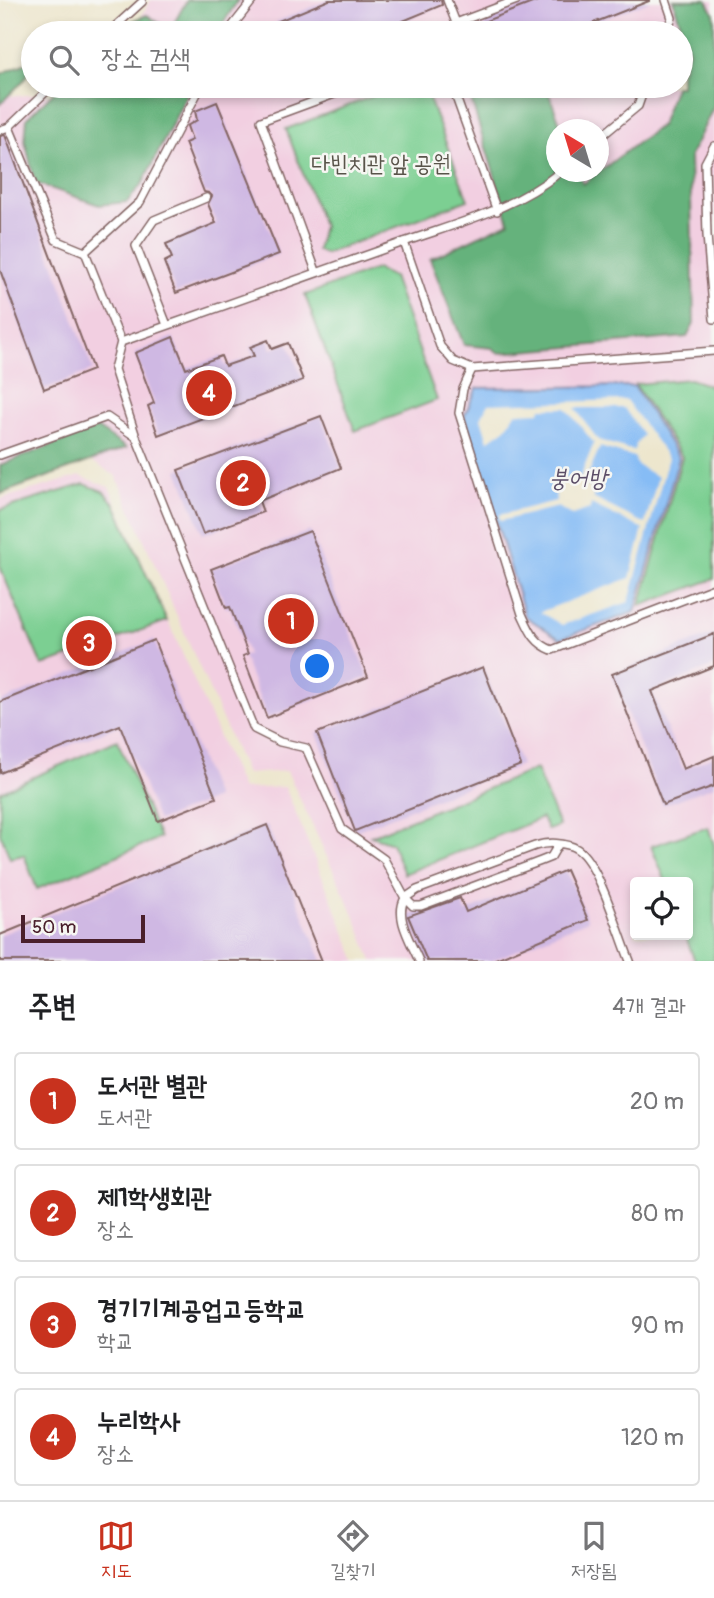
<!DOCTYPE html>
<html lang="ko">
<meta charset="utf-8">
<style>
:root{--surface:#fff;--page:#f2f2f2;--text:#202124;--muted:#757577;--line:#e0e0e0;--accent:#c8321e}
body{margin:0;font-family:Pangolin,"Poor Story",sans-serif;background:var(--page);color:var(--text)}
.controls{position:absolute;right:21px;bottom:21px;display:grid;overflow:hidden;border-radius:7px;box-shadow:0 4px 10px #0003}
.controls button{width:63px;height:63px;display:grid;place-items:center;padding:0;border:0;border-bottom:2px solid var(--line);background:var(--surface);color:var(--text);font:35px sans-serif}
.compass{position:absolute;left:546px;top:119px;width:63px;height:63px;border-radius:50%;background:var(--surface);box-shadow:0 4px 10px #0003;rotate:322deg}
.scale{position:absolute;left:21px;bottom:18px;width:124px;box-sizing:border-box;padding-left:7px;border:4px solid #4a1f2b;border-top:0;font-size:19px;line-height:24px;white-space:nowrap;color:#4a1f2b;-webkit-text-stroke:5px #f6f6f2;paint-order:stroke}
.you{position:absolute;left:318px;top:667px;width:24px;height:24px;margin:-18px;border:5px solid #fff;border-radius:50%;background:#1a73e8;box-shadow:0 0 0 10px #1a73e833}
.badge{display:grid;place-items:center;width:46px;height:46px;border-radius:50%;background:var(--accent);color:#fff;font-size:23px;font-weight:700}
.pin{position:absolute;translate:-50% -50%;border:4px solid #fff;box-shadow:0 2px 7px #0006}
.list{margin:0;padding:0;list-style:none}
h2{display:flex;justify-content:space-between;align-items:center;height:91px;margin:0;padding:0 28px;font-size:30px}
h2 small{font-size:23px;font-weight:400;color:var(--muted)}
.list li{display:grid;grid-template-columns:46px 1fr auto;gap:21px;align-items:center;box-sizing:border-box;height:98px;margin:0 14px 14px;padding:0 14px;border:2px solid var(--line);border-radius:7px}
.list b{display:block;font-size:26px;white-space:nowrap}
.list p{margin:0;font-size:23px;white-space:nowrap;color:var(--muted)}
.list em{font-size:23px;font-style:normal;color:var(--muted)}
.icon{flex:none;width:38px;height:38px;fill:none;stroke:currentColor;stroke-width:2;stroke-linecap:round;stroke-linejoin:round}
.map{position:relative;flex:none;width:714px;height:961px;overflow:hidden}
.search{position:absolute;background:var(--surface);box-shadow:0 4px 10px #0003;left:21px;right:21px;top:21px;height:77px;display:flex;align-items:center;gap:18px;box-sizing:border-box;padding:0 24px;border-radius:38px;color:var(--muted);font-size:26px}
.sheet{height:539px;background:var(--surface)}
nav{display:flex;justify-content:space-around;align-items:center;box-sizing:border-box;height:98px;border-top:2px solid var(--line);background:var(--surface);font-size:19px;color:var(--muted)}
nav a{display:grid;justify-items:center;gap:4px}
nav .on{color:var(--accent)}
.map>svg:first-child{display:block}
.built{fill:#f2cfe1;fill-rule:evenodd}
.green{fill:#7ccf92;stroke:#63775e;stroke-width:2}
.forest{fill:#65b27c;stroke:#586854;stroke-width:2}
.water{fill:#86bcf5;stroke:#686e90;stroke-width:2}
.pier{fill:#ede6cd;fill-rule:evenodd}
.building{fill:#cfb8e3}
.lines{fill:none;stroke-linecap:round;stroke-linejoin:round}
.lane-casing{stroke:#836564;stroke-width:10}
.lane{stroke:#fff;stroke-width:7}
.labels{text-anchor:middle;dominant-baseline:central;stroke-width:5;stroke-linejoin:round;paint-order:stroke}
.park-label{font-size:23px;fill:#59544a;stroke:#f6f6f2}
.water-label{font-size:24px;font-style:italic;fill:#5c4e68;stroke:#f6f6f2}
</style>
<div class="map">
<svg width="714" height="961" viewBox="0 0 714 961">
<rect width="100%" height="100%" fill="#f6f6f2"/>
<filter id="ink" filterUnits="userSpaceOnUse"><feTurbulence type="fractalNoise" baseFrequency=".0143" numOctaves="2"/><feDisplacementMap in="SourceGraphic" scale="14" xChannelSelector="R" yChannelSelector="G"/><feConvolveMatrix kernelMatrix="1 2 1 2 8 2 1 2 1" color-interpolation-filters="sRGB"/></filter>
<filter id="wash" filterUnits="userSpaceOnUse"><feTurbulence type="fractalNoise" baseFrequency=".00686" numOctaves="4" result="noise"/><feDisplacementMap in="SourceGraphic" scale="28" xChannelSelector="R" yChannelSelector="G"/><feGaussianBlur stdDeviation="1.57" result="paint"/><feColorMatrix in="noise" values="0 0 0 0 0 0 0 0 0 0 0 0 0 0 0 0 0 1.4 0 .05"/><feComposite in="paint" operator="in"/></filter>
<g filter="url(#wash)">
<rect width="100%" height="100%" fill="#ede6cd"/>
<!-- built -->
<g class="built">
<path d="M151,0H714V961H372L354,915L287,771L246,774L116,476L73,450L0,472V96L68,94L77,86H681V33H131ZM556,130H598V172H556ZM635,882H688V935H635Z"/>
<path d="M80,476L109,487L242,789L285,787L357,961H0V499Z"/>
</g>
<!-- green -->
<g class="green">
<path d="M400,86H424L468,200L325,254L317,250L323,226L286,129Z"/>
<path d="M376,269L393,277L437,400L355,431L305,295Z"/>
<path d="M690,379L714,387V579L640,606L682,457L635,384Z"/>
<path d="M84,484L103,491L115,504L167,621L42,666L0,567V510Z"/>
<path d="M117,740L160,838L37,889L24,855L10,858L0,833V792Z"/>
<path d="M536,769L559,826L548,830L542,818L404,874L392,843L371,836Z"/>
<path d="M708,827L714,845V961H695L685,935H688V882H666L651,846Z"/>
</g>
<!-- forest -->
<g class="forest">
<path d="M187,0H238L217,33H114L125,24L147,15L162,25H173Z"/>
<path d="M673,0H707L714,14V106L690,156L694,324L687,337L499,353L492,348L464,345L430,259L509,222L468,90L480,86H546L562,129L556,130V172H578L583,184L661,125L675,86H681V72L689,51Z"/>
<path d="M33,60L26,78L0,104V74Z"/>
<path d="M60,86H195L189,90L143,183L127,202L99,205L35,183L25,141L27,118Z"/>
<path d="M97,428L126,448L0,494V465Z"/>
</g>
<!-- water -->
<path class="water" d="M634,386L679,458L635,612L560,639L525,616L464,416L477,388Z"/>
<!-- pier -->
<path class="pier" d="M626,400L668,458L629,602L562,625L540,612L630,578L643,529L591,504L590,509L572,515L558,507L500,521L499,515L556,501L555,489L567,478H580L594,443L566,408H541L540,412L516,413L506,428L488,441L481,418L488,404ZM575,408H624L643,435L636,444L634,451L598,440ZM600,447L634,457L637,465L658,477L645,524L593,498L594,492L585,481Z"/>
<g id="blocks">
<!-- building -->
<g class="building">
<path d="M329,0H441L442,5L374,33H281L276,22Z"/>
<path d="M540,0H649V1L583,27L585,33H487L483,22Z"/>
<path d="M217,102L279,254L176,293L164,262L172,258L166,244L216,223L208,204L212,196L209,193L204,192L185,143L192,140L187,126L197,120L195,111Z"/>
<path d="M5,135L93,370L44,389L0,270V136Z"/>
<path d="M173,337L186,369L221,356L225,366L254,356L250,347L268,340L272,349L288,343L303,380L158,435L148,406L154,403L135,353Z"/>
<path d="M321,416L341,468L259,501L263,512L203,534L178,470Z"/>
<path d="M310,531L368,677L267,718L243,656L248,654L230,607L226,608L211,569Z"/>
<path d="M714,634V666L652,691L683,769L714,756V786L663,805L612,674Z"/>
<path d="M154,640L216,798L158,821L120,725L0,773V702Z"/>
<path d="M483,667L521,765L355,831L317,733Z"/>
<path d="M267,825L322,961H0V935Z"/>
<path d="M566,870L588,920L491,961H427L408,916L460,898L466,912Z"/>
</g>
</g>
</g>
<g filter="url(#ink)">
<use href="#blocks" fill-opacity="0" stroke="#836564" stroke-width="2"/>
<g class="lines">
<defs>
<g id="lane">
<path d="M447,0L456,23L517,0"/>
<path d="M108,33L142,2"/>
<path d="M227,33L253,0"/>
<path d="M665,33L672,18L666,0"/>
<path d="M452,86L497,211"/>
<path d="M9,127L52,86"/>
<path d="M0,130L9,127L56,240L85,252L121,342L114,369L136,437L254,729L280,742L306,748L342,829L384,859L405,898C394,917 411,942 419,961"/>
<path d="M598,139L638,106L645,86"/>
<path d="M714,146L705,163L707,235L714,319"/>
<path d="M404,242C458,223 515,209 560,172"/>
<path d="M85,252L140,202L201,86"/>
<path d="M316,271L261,121L356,86"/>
<path d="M167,325L136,246L154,220L206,198"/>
<path d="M121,342L404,242L440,346L453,361L472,369L714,351"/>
<path d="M472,369L463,389L459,413L522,614C530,631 534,643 552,650L714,588"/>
<path d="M0,455L107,417L136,437"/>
<path d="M558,845L551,857L541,861L421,906H413L405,898L417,890L535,846C547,842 566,842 577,849C599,863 619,935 630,961"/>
</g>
</defs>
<!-- lane casing -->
<use href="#lane" class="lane-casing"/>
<!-- lane -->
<use href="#lane" class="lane"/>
</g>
</g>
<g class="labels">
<!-- park labels -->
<g class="park-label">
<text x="381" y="163">다빈치관 앞 공원</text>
</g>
<!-- water labels -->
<g class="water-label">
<text x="578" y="478">붕어방</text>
</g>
</g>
</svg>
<div class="controls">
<button><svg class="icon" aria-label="locate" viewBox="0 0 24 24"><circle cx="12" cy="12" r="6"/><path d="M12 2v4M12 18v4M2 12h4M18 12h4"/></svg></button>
</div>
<svg class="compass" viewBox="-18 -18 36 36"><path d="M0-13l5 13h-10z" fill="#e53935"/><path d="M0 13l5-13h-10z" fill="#757577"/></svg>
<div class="scale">50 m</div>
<div class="you"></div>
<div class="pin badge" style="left:291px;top:621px">1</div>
<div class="pin badge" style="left:243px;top:483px">2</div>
<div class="pin badge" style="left:89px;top:643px">3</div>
<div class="pin badge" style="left:209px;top:393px">4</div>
<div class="search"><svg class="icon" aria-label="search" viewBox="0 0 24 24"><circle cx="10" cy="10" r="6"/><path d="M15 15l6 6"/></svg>장소 검색</div>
</div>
<section class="sheet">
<h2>주변<small>4개 결과</small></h2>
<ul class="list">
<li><span class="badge">1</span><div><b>도서관 별관</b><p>도서관</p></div><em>20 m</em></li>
<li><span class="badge">2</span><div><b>제1학생회관</b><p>장소</p></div><em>80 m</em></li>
<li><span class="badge">3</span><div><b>경기기계공업고등학교</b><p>학교</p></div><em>90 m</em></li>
<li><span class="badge">4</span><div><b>누리학사</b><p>장소</p></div><em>120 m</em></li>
</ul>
</section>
<nav>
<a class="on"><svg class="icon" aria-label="map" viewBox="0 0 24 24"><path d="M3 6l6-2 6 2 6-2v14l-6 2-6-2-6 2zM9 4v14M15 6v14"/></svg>지도</a>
<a><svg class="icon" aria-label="directions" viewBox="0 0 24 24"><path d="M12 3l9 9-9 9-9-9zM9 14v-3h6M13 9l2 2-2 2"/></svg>길찾기</a>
<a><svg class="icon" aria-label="saved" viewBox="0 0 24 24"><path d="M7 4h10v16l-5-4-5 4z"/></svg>저장됨</a>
</nav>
